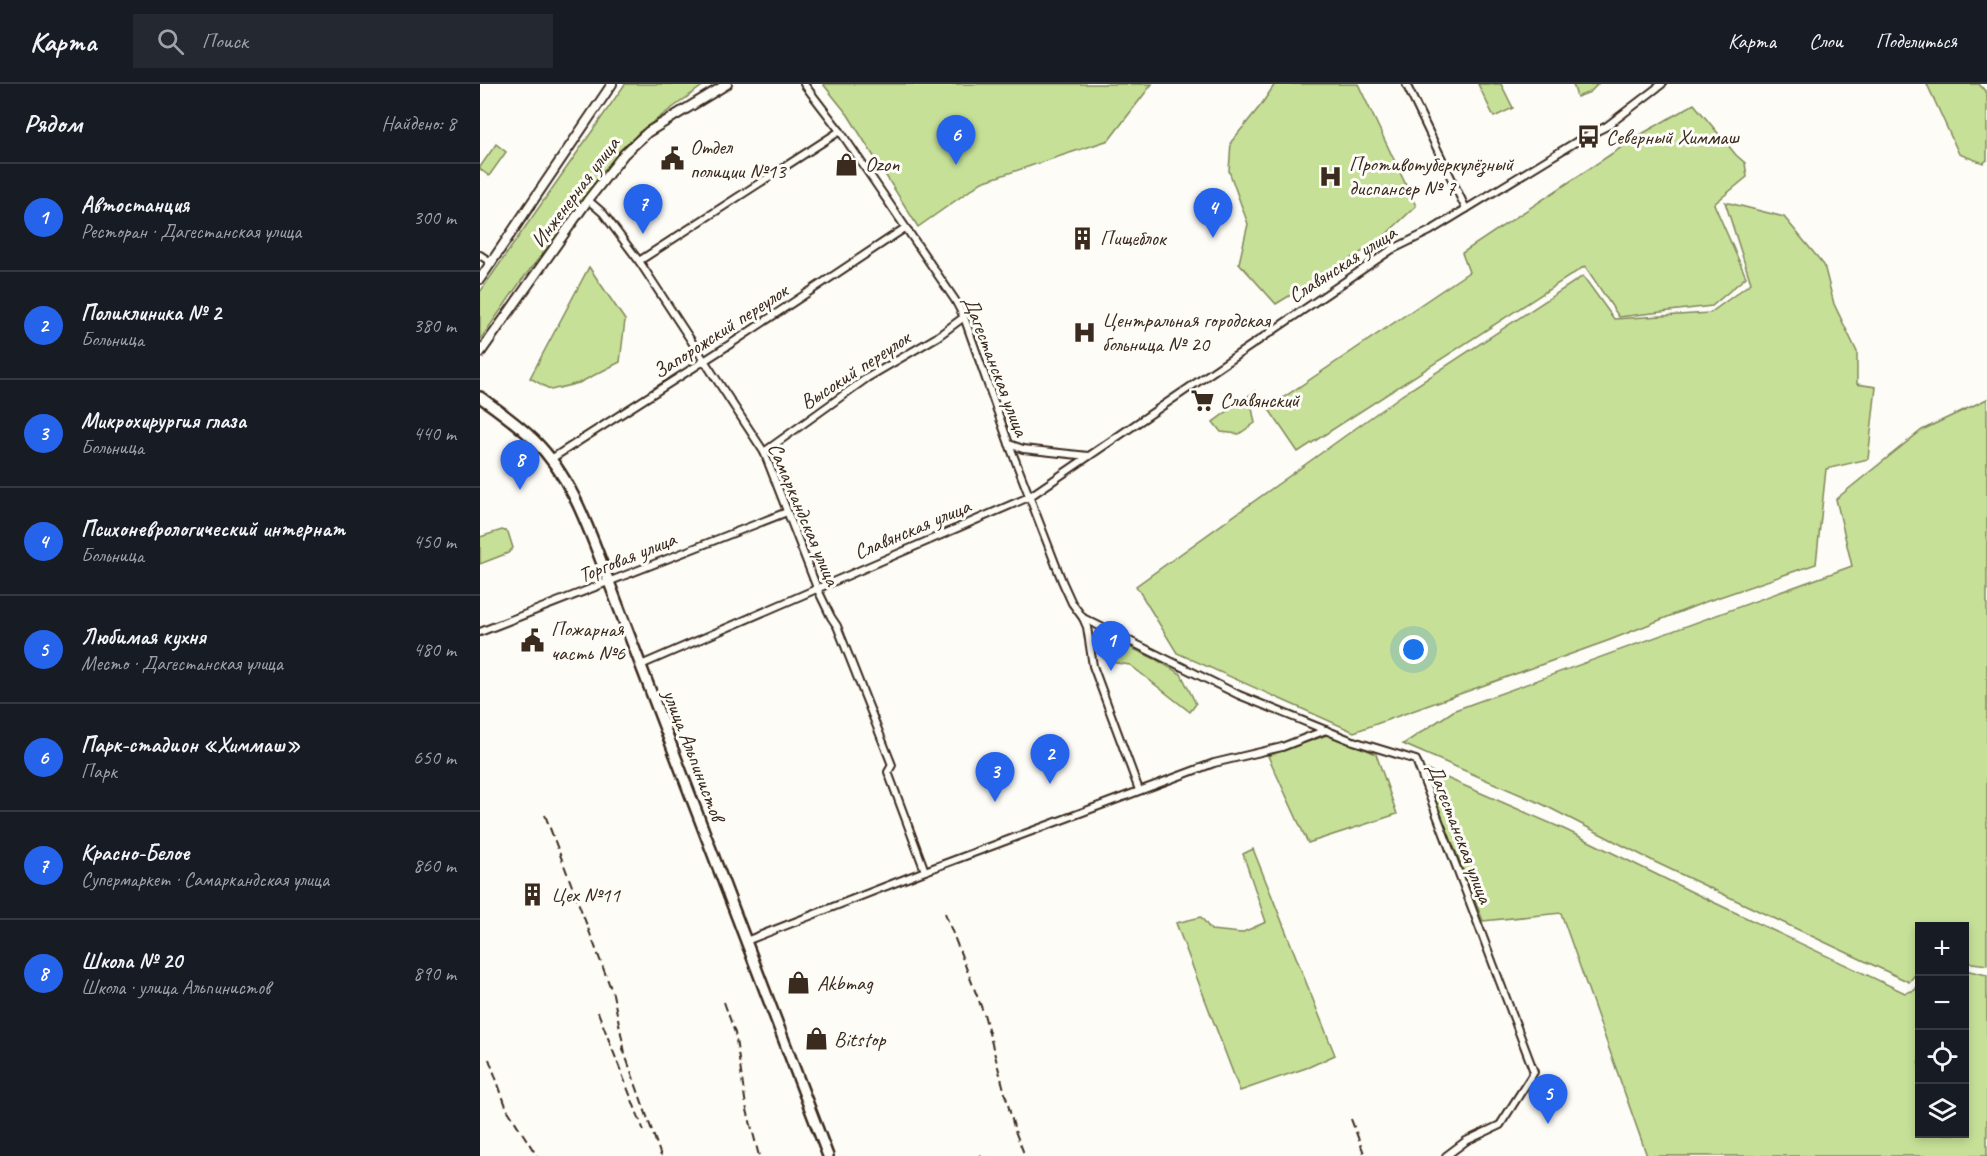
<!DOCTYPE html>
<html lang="ru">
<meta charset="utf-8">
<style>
:root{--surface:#171b24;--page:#242831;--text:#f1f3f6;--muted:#9ea1a6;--line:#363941;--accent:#2563eb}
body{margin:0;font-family:Caveat,sans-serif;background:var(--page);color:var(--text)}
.controls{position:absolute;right:18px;bottom:18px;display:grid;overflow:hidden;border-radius:0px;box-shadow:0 3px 9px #0003}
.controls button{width:54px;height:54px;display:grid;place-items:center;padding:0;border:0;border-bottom:2px solid var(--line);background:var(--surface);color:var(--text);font:30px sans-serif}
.you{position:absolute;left:934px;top:566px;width:21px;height:21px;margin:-15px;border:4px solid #fff;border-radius:50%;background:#1a73e8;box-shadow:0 0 0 9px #1a73e833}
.badge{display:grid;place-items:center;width:39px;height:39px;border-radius:50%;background:var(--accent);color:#fff;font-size:20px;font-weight:700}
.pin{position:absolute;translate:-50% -50px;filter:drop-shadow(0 2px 3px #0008)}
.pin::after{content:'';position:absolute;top:32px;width:21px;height:18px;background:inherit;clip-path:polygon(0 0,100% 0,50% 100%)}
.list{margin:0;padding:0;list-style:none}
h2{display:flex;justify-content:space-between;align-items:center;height:78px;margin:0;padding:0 24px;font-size:26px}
h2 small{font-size:20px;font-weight:400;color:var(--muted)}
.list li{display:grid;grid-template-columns:39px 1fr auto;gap:18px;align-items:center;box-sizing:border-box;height:108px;padding:0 24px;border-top:2px solid var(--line)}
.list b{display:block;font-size:22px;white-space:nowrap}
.list p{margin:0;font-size:20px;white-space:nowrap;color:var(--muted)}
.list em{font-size:20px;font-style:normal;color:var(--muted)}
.icon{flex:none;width:33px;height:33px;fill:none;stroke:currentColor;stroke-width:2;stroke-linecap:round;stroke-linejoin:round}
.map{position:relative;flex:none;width:1507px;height:1072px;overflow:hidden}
header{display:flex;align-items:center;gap:36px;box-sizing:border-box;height:84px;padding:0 30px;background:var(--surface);border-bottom:2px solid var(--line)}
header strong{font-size:28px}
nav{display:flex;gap:33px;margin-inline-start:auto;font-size:21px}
.search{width:420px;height:54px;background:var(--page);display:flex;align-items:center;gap:15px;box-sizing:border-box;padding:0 21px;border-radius:0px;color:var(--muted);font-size:22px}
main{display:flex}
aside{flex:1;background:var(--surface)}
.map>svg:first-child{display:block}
.green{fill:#c6e197;stroke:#80865a;stroke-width:1.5}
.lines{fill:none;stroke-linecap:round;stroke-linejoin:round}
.minor-casing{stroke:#3b2a1e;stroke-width:10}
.tertiary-casing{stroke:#3b2a1e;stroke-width:12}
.secondary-casing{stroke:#3b2a1e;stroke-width:14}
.minor{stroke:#fdfcf7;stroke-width:6}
.tertiary{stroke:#fdfcf7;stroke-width:8}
.secondary{stroke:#fdfcf7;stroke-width:9}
.rail{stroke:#3b2a1e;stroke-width:2;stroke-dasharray:9 4.5;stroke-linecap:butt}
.labels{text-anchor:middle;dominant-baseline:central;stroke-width:6;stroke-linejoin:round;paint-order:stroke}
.poi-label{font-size:21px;fill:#3b2a1e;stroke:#fdfcf7;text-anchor:start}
.street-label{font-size:21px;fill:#3b2a1e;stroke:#fdfcf7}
</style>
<header>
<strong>Карта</strong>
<div class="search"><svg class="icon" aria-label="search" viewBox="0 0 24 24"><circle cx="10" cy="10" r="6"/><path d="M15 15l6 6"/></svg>Поиск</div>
<nav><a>Карта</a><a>Слои</a><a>Поделиться</a></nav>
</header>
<main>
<aside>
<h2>Рядом<small>Найдено: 8</small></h2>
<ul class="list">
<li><span class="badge">1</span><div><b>Автостанция</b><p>Ресторан · Дагестанская улица</p></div><em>300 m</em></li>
<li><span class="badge">2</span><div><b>Поликлиника № 2</b><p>Больница</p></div><em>380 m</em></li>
<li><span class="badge">3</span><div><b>Микрохирургия глаза</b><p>Больница</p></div><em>440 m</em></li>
<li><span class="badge">4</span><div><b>Психоневрологический интернат</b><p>Больница</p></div><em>450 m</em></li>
<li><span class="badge">5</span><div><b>Любимая кухня</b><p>Место · Дагестанская улица</p></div><em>480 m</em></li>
<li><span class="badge">6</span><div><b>Парк-стадион «Химмаш»</b><p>Парк</p></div><em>650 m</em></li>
<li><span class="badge">7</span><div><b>Красно-Белое</b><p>Супермаркет · Самаркандская улица</p></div><em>860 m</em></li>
<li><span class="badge">8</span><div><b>Школа № 20</b><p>Школа · улица Альпинистов</p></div><em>890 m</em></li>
</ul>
</aside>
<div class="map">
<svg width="1507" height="1072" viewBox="0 0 1507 1072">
<rect width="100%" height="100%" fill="#fdfcf7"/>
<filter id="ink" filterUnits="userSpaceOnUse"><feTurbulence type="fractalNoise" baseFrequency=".0167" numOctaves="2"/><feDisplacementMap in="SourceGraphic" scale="12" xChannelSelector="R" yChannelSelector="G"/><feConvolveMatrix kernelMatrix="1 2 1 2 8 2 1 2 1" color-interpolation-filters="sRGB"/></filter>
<g filter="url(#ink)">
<!-- green -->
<g class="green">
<path d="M145,0H225L158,49L41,197L0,256V208Z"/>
<path d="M343,0H672L629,56L502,98L438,143L368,31Z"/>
<path d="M795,0H878L936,122L898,158L796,220L759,179L768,140L749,87L751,58L781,21Z"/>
<path d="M998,0H1021L1033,24L1014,33Z"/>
<path d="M1093,0H1118L1110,8L1097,13Z"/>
<path d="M1447,0H1499L1507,9V76L1503,79L1479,70Z"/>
<path d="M1214,20L1256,71L1265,79L1267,93L1234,120L1266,193L1232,222L1139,233L1105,182L818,368L788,324L989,188L982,169L1160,51Z"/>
<path d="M16,60L26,68L9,92L0,85V83Z"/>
<path d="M1245,118L1304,133L1344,181L1354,220L1377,268V300L1396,303L1388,375L1346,385L1336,480L1225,518L1130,556L874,648L697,569L656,502L922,311L1103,192L1134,235L1230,229L1271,199Z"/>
<path d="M109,183L145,236L140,278L99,299L71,306L50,294Z"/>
<path d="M775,307L780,314L772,324L775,339L759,350L741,348L733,338Z"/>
<path d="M1507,315V881L1485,878L1484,842H1440L1439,886L1429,898L1177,779L1062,720L923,660L975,626L1372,482L1356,415L1442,346Z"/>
<path d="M22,446L28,448L33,464L28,469L0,480V453Z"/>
<path d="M632,555L675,575L701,590L716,620L710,628L650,581L630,578L623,574Z"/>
<path d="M850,650L896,670L917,730L828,759L788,672Z"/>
<path d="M948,686L1086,746L1212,808L1425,909L1435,906L1439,899L1440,1050H1484L1485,886L1507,891V1072H1167L1081,829L1003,837L949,700Z"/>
<path d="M773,765L855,971L829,983L760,1007L696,839L721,833L731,846L761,849L786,838L763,770Z"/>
</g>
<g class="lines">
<defs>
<g id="minor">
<path d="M324,0L360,47L475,216L484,233L529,360L582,497L592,519L603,534L607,543L613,582L659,706"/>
<path d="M926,0L986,125"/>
<path d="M108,116L123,129L159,177L284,368L337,504L351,533L357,542L412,681L408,688L445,787"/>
<path d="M0,171L12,179"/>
<path d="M159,177L360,47"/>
<path d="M529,360L543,365L608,372"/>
<path d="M284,368L387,294L457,253L484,233"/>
<path d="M71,375L252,259L425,144"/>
<path d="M603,534L759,611L870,656L936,676L1054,988L1020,1041L986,1057L966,1072"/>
<path d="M0,548L307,428"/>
<path d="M161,581L549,413L911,166L950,147L1099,56L1127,42L1182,0"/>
<path d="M266,857L445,787L734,679L802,663L846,646"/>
</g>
<g id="tertiary">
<path d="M0,195L132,0"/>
<path d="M0,269L108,116L144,70L168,48L247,0"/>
</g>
<path id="secondary" d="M0,313C18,326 38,340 54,356C93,394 110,449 129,498L348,1072"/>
</defs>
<!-- minor casing -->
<use href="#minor" class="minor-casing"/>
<!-- tertiary casing -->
<use href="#tertiary" class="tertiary-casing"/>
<!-- secondary casing -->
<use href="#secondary" class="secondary-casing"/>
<!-- minor -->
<use href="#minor" class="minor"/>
<!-- tertiary -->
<use href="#tertiary" class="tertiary"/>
<!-- secondary -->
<use href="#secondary" class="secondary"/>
<!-- rail -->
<g class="rail">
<path d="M65,731L133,910L145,969"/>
<path d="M465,829L504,930L535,1047L545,1072"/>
<path d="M244,918L255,949L266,1022L279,1072"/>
<path d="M118,928L164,1047"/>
<path d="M142,962L181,1072"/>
<path d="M9,975L27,1025L57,1072"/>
<path d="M871,1035L885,1072"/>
<path d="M500,1071L501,1072"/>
</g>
</g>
</g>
<!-- icons -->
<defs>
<symbol id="bus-bare" viewBox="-9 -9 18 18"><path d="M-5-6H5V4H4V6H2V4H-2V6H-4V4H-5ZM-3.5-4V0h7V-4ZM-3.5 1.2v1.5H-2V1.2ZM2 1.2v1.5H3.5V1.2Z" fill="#3b2a1e" stroke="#fdfcf7" stroke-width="2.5" paint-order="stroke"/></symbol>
<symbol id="civic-bare" viewBox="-9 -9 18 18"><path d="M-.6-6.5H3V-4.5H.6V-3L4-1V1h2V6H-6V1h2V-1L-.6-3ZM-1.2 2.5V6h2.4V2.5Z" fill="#3b2a1e" stroke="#fdfcf7" stroke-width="2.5" paint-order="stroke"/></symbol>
<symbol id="shop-bare" viewBox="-9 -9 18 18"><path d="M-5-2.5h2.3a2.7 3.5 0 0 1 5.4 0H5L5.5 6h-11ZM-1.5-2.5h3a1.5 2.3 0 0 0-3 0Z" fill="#3b2a1e" stroke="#fdfcf7" stroke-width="2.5" paint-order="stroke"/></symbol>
<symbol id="hospital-bare" viewBox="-9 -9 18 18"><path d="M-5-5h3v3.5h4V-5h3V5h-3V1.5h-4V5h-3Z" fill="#3b2a1e" stroke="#fdfcf7" stroke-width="2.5" paint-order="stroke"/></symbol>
<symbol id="building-bare" viewBox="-9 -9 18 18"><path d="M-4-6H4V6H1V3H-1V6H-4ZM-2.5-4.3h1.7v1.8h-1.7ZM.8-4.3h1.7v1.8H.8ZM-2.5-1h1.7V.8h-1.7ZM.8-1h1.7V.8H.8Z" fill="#3b2a1e" stroke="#fdfcf7" stroke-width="2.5" paint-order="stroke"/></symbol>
<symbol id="supermarket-bare" viewBox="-9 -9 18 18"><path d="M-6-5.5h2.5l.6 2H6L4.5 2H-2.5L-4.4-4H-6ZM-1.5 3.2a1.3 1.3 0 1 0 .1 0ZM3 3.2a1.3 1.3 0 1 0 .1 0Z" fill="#3b2a1e" stroke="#fdfcf7" stroke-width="2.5" paint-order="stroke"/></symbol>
</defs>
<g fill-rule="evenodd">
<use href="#bus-bare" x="1092" y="36" width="33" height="33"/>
<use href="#civic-bare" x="176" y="58" width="33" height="33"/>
<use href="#shop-bare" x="350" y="64" width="33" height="33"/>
<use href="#hospital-bare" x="834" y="76" width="33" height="33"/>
<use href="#building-bare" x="586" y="138" width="33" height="33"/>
<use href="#hospital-bare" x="588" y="232" width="33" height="33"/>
<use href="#supermarket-bare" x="706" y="300" width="33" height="33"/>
<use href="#civic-bare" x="36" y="540" width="33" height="33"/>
<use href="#building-bare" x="36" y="794" width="33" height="33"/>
<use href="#shop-bare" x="302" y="882" width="33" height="33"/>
<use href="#shop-bare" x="320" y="938" width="33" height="33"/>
</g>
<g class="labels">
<!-- poi labels -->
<g class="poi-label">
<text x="1126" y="53">Северный Химмаш</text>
<text x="210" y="63">Отдел<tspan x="210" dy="24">полиции №13</tspan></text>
<text x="385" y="80">Ozon</text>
<text x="869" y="80">Противотуберкулёзный<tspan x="869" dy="24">диспансер № 7</tspan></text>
<text x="620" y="154">Пищеблок</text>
<text x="622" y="236">Центральная городская<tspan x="622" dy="24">больница № 20</tspan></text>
<text x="740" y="316">Славянский</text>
<text x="71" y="545">Пожарная<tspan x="71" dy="24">часть №6</tspan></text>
<text x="71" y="811">Цех №11</text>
<text x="337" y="899">Akbmag</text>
<text x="354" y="955">Bitstop</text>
</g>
<!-- street labels -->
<g class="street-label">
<text transform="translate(95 108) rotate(-53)">Инженерная улица</text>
<text transform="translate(862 180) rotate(-33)">Славянская улица</text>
<text transform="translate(240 247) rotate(-33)">Запорожский переулок</text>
<text transform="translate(516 282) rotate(69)">Дагестанская улица</text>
<text transform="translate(375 286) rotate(-33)">Высокий переулок</text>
<text transform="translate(324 430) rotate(67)">Самаркандская улица</text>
<text transform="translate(432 445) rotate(-23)">Славянская улица</text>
<text transform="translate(147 473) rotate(-22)">Торговая улица</text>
<text transform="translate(214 671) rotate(69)">улица Альпинистов</text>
<text transform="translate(980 749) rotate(69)">Дагестанская улица</text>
</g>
</g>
</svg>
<div class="controls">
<button>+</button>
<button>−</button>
<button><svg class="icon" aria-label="locate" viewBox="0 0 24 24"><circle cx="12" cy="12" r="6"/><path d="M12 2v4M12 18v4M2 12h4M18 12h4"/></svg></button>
<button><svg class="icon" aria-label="layers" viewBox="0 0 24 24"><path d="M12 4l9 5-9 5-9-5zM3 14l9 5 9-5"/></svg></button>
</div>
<div class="you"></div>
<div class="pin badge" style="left:631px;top:587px">1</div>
<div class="pin badge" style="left:570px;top:700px">2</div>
<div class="pin badge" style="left:515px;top:718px">3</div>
<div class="pin badge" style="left:733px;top:154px">4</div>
<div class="pin badge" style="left:1068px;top:1040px">5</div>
<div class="pin badge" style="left:476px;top:81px">6</div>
<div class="pin badge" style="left:163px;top:150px">7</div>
<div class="pin badge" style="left:40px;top:406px">8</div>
</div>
</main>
